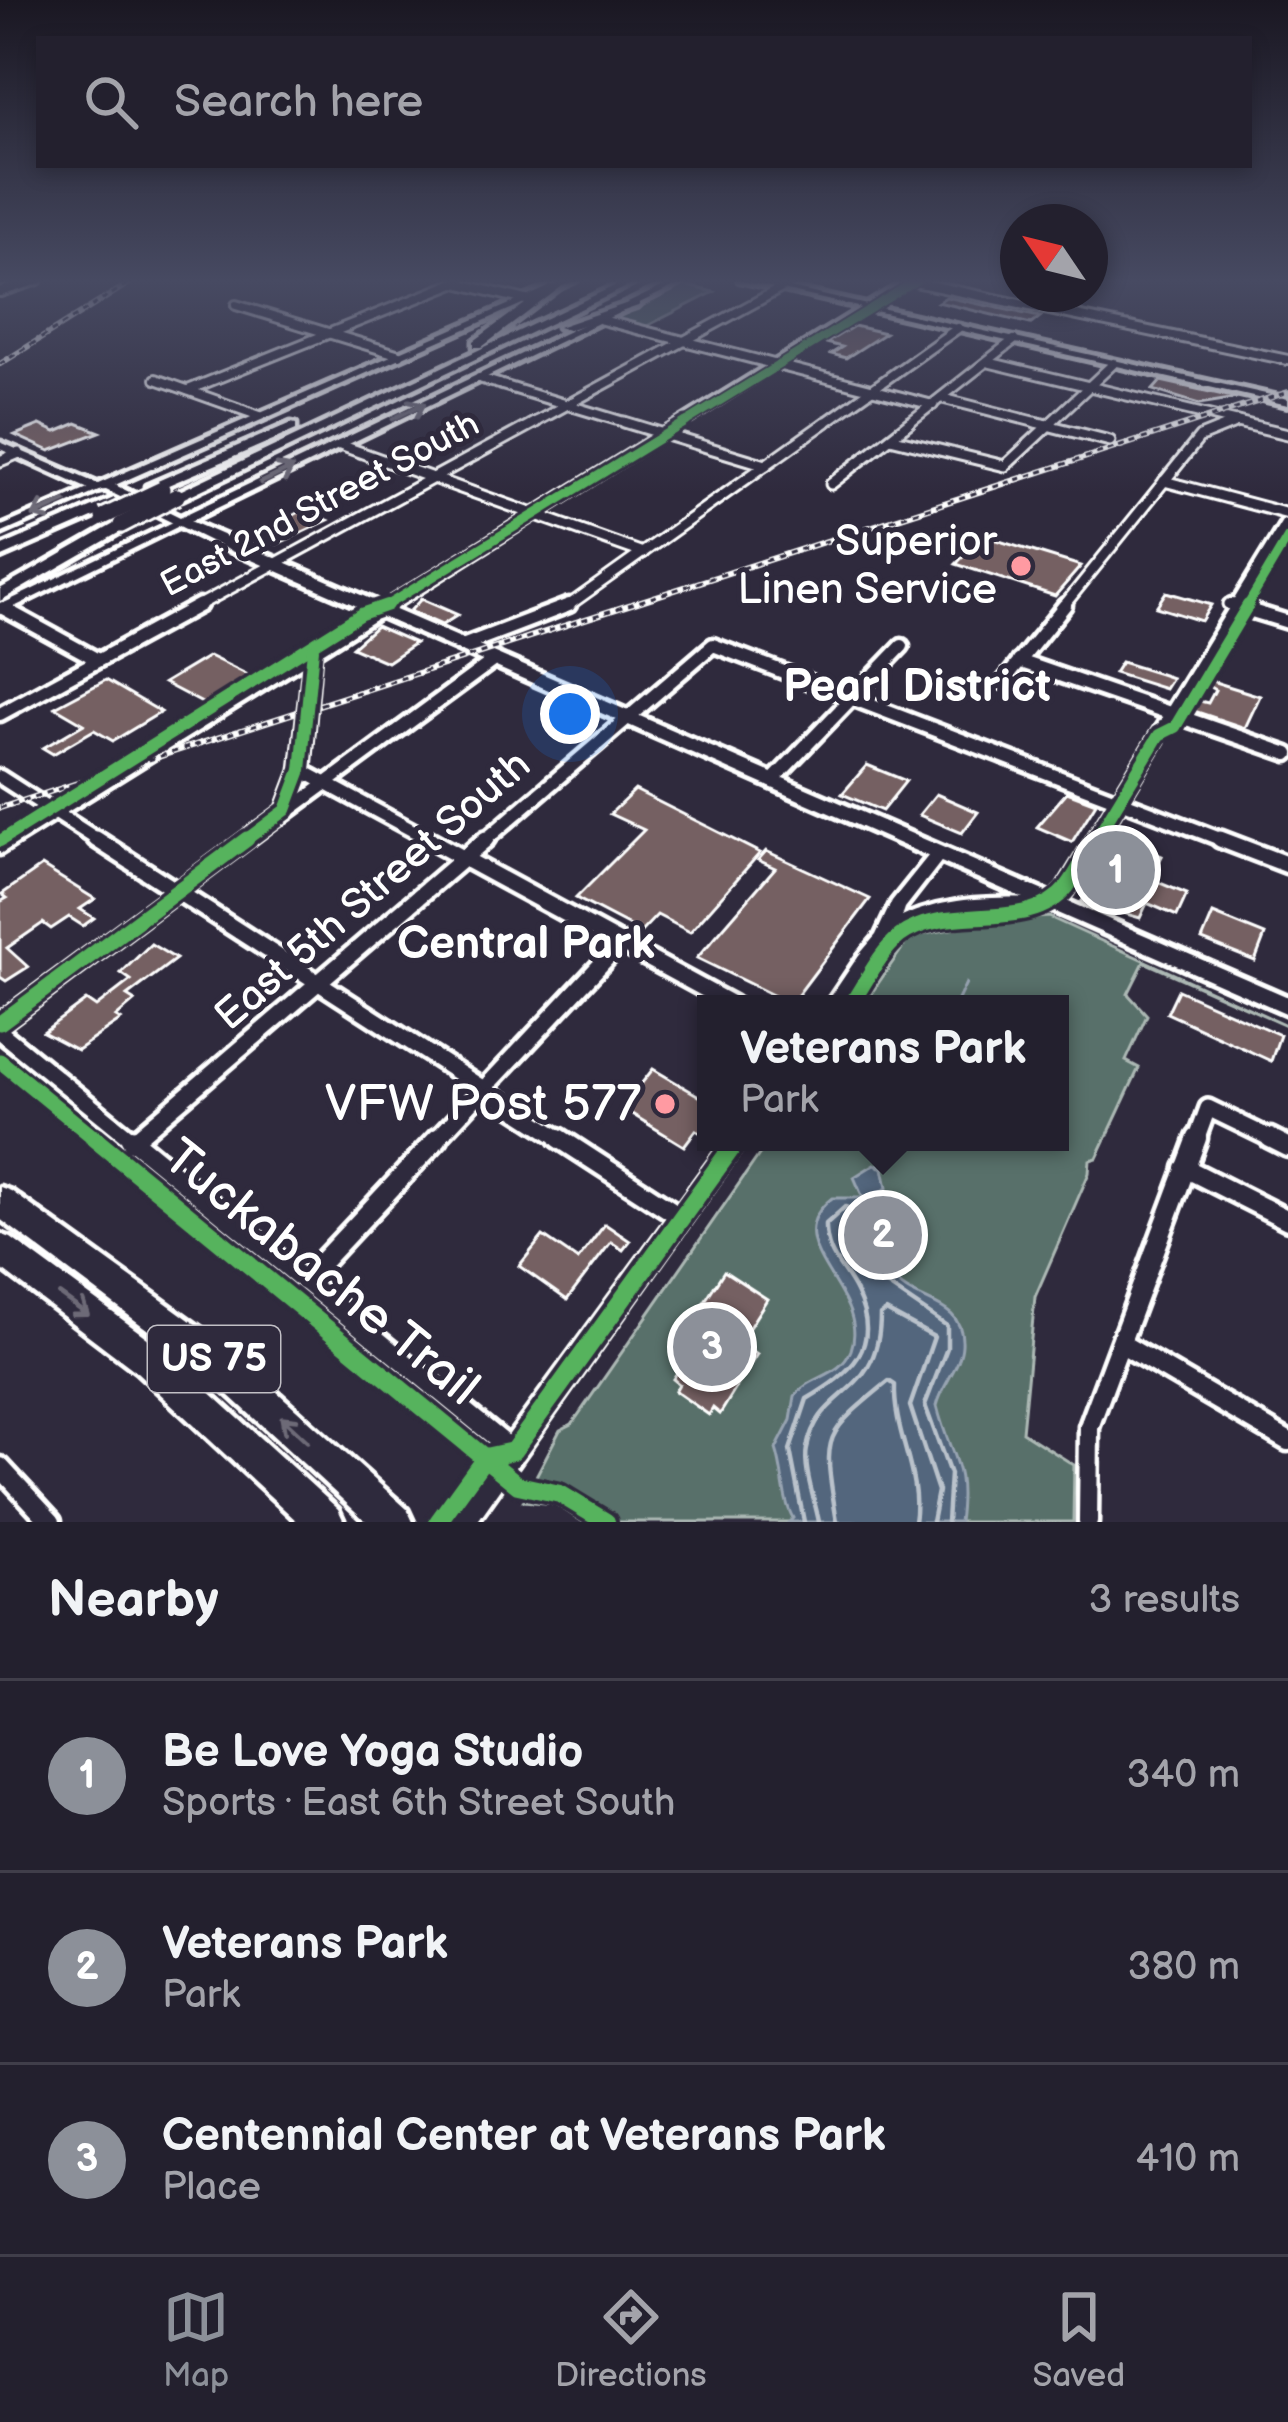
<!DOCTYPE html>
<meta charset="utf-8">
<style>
:root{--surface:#23202e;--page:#2b2836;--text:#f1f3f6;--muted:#a3a3aa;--line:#403e4a;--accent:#8c9099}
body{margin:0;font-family:"Balsamiq Sans",sans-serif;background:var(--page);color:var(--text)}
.compass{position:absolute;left:1000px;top:204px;width:108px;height:108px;border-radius:50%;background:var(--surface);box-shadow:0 6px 18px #0003;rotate:305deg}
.you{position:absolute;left:570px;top:714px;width:42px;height:42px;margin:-30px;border:9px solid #fff;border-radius:50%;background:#1a73e8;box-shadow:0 0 0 18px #1a73e833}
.badge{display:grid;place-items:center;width:78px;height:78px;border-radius:50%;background:var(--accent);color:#fff;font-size:39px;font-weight:700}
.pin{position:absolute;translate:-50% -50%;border:6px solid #fff;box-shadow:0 3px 12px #0006}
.popup{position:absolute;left:697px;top:995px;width:372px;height:156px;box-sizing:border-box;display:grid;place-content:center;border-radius:0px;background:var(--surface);filter:drop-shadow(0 3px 9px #0005);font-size:39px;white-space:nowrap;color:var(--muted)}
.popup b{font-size:45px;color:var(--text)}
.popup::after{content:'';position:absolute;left:50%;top:100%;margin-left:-24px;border:24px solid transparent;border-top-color:var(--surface)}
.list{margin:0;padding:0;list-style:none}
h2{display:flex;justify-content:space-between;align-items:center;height:156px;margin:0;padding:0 48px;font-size:51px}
h2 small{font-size:39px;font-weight:400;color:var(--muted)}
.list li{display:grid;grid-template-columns:78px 1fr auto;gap:36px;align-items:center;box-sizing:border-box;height:192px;padding:0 48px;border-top:3px solid var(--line)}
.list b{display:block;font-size:45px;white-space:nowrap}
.list p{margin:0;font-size:39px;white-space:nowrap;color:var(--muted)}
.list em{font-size:39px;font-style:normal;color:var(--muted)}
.icon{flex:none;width:66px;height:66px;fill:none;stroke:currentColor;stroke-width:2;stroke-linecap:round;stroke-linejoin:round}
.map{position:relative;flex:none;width:1288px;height:1522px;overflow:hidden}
.search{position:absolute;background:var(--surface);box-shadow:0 6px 18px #0003;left:36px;right:36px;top:36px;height:132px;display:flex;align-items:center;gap:30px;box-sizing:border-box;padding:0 42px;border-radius:0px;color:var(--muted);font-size:45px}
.sheet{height:732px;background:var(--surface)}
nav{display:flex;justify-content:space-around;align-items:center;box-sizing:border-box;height:168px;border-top:3px solid var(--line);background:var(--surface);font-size:33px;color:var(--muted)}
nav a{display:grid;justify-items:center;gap:6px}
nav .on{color:var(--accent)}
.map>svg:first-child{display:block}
.green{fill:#59706a;stroke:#acb8b4;stroke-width:3}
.water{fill:#52667d;stroke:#97a3b1;stroke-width:3}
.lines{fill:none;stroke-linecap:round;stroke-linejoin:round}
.shore{stroke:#bac2cb;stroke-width:4.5}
.stream-far1{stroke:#97a3b1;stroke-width:3}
.stream{stroke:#97a3b1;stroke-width:4.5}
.building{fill:#756162;stroke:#fff;stroke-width:3}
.minor-far4-casing{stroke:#fff;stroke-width:14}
.minor-far3-casing{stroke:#fff;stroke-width:15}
.minor-far2-casing{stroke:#fff;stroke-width:21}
.minor-far1-casing{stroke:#fff;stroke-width:24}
.minor-casing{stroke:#fff;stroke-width:27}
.tertiary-casing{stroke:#fff;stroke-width:9}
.secondary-casing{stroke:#fff;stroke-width:10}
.motorway-casing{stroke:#fff;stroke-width:9}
.minor-far4{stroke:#2f2a3d;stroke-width:8}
.minor-far3{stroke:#2f2a3d;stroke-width:9}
.minor-far2{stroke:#2f2a3d;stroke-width:12}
.minor-far1{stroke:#2f2a3d;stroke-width:15}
.minor{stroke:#2f2a3d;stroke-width:18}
.tertiary{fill:#2f2a3d;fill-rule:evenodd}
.secondary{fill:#2f2a3d;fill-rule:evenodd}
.motorway{fill:#2f2a3d;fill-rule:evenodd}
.rail-casing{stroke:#fff;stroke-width:6}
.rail{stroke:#2f2a3d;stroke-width:3;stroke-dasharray:6;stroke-linecap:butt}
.motorway-bridge-casing{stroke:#fff;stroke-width:21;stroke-linecap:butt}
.motorway-bridge{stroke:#2f2a3d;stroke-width:15}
.cycleway-far4-casing{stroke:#2f2a3d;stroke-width:12}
.cycleway-far3-casing{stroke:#2f2a3d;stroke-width:15}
.cycleway-far2-casing{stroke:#2f2a3d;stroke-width:20}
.cycleway-far1-casing{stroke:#2f2a3d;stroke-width:22}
.cycleway-casing{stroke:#2f2a3d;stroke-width:26}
.cycleway-far4{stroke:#56b35d;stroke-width:8}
.cycleway-far3{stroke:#56b35d;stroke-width:9}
.cycleway-far2{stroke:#56b35d;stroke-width:12}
.cycleway-far1{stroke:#56b35d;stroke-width:15}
.cycleway{stroke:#56b35d;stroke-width:18}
.oneway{stroke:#6d6a77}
.poi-dot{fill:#ff9aa2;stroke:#2f2a3d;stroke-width:4.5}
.labels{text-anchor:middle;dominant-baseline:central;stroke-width:10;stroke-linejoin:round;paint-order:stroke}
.far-street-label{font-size:36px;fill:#fff;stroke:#2f2a3d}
.shield{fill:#2f2a3d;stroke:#c1bfc5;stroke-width:3}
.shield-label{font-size:39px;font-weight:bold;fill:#fff}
.poi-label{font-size:42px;fill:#fff;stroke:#2f2a3d;text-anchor:end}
.street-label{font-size:42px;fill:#fff;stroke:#2f2a3d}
.neighbourhood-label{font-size:45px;font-weight:bold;fill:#fff;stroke:#2f2a3d}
.near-poi-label{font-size:51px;fill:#fff;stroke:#2f2a3d;text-anchor:end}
.near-street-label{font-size:51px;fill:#fff;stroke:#2f2a3d}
</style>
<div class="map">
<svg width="1288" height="1522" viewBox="0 0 1288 1522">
<rect width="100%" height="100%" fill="#2f2a3d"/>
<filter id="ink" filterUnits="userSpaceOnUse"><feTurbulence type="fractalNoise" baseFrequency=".00833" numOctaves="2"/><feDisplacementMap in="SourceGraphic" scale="24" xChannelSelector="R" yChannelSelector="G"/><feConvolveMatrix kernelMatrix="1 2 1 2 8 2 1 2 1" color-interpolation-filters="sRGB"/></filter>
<g filter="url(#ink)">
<!-- green -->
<g class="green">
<path d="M684,285L714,292L645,327L613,319Z"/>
<path d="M1049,917L1288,1026L1144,962L1128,994L1147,1015L1126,1061L1139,1068L1097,1158L1090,1160L1089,1173L1035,1297L1022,1432L1074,1465L1073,1522H583L555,1504L523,1501L560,1430L572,1424L768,1142H1060V1004H864L910,937L991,921Z"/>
</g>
<!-- water -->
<path class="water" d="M875,1164L883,1168L887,1188L872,1197L888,1216C860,1320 966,1279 962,1345C961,1366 942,1384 937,1406C950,1459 967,1462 959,1522H789L793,1518C782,1499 784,1472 776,1449L791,1420L795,1396C810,1375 840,1378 851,1350C872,1292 772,1245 832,1198H863L854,1177Z"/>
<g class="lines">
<!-- shore -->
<g class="shore">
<path d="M804,1522L790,1450L807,1399C850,1373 884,1348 856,1292C843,1266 825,1255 826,1224L845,1207L874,1216L870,1245L878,1279L947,1326V1348L925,1405L950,1474L947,1522"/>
<path d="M819,1522C815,1500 803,1469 807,1448C819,1385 880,1399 880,1315L886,1311L934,1337L910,1406L938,1491L932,1522"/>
<path d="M837,1522C823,1435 820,1437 889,1381L895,1385C893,1434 922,1474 914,1522"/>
</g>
<!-- stream-far1 -->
<path class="stream-far1" d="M956,1004L966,983"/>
<!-- stream -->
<path class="stream" d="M879,1166L887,1142"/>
</g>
<!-- building -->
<g class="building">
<path d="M946,297L1040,317L1031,324L938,302Z"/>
<path d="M854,326L885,333L846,358L831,354L842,347L826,343Z"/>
<path d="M1161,381L1237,398L1199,404L1153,390Z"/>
<path d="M77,423L100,432L50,451L15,435L40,425L56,432Z"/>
<path d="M303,510L328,520L277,544L256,536Z"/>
<path d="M983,536L1081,566L1055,596L956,564Z"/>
<path d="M1166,592L1211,605L1201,621L1156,607Z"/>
<path d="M421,599L442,608L458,615L442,625L410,611Z"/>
<path d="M376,626L415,643L387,662L352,647Z"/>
<path d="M209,656L252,677L206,705L164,683Z"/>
<path d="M1121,662L1160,674L1172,678L1165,689L1114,673Z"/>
<path d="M1205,679L1260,696L1245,728L1194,711L1200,701L1208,703L1215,690L1203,683Z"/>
<path d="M106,680L161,712L113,741L94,730L53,754L43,748L84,724L55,707Z"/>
<path d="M867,765L906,781L882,811L842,794Z"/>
<path d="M635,790L760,853L690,932L657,915L641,932L576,898L644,830L610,814Z"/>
<path d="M1067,792L1096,803L1072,842L1037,827Z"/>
<path d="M936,794L978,812L962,833L919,815Z"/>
<path d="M1120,839L1162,856L1150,879L1187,894L1177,916L1147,903L1140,918L1082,901Z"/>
<path d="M766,851L870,899L791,1004L697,958L775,868L758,860Z"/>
<path d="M42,866L95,899L80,909L94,918L83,926L69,917L51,929L43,923L7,948L28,967L6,981L0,977V902L7,898L2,894Z"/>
<path d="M1213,914L1265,935L1255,961L1202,940Z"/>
<path d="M151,944L176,959L127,996L135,1001L116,1017L121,1020L77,1050L43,1032L86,1000L96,1007L131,980L121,973Z"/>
<path d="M1178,990L1280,1035L1271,1061L1167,1013Z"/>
<path d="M653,1069L706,1100V1136L696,1130L684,1146L622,1108Z"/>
<path d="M605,1224L630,1241L623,1250L611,1242L567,1300L519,1266L543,1236L578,1260Z"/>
<path d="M724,1271L767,1299L740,1342L757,1354L720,1414L713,1408L709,1415L675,1391L679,1384L673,1379L685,1360L673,1351Z"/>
</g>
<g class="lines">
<defs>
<g id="minor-far4">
<path d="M905,280L1288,360"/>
<path d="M457,283L526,300"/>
<path d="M0,292L38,280"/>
<path d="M236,305L400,355"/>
<path d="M602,320L933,405"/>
<path d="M987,362L1250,425"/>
<path d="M479,378L634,425"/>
<path d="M156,379L260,416"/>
<path d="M188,390L462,280"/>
<path d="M941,398L1047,425"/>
<path d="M530,425L796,280"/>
<path d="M822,425L958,328"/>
<path d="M906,425L1014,340"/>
<path d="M1048,425L1114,363"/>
<path d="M1230,425L1237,422"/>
</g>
<g id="minor-far3">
<path d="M624,422L766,465"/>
<path d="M1035,422L1110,441"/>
<path d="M1237,422L1288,434"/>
<path d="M890,438L1005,466L1052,422"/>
<path d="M340,445L643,553"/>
<path d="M0,461L19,453"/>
<path d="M1164,481L1288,514"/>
<path d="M831,484L910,422"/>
<path d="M1228,604L1242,608"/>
<path d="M194,608L536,422"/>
<path d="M565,608L826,422"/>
<path d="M1062,608L1200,437L1237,422"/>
</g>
<g id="minor-far2">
<path d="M1232,605L1288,622"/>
<path d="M3,608L98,660"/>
<path d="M462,646L569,605"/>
<path d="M1019,661L1288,754"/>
<path d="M1003,682L1065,605"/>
<path d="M0,714L200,605"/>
<path d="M301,770L434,842"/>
<path d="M0,777L101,842"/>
<path d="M772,781L902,646"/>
<path d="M282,816L494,660"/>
<path d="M483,842L713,645L1228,842"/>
</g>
<g id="minor-far1">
<path d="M96,839L564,1141"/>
<path d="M428,839L732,1004"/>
<path d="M1220,839L1288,865"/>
<path d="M0,1032L134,1141"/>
<path d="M133,1141L486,839"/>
<path d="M435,1141L621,943"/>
<path d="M1196,1141L1208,1108L1276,1141"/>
</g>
<g id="minor">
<path d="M130,1138L513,1451"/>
<path d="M559,1138L681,1217"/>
<path d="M1270,1138L1288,1147"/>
<path d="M132,1142L136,1138"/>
<path d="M1185,1168L1288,1220"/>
<path d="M304,1281L438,1138"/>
<path d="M1122,1344L1288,1441"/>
<path d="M0,1467L51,1522"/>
<path d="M1088,1522L1089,1427L1197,1138"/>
</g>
<g id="tertiary">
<path d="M906,280H915L319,655L309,770L292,814L7,1028L0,1031V1013L279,807L293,770L305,664L0,854V840L306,651L308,646L315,645Z"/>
<path d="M97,485L102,488L101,490L0,534V527Z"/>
<path d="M1288,518V531L1071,894L1057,908L1051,910C997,910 932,903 890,943C872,961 859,984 845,1004H826L859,955L876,935L892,901L933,850H945L947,854L905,908L902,917C948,896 997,897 1047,898L1059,886L1282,521Z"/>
<path d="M173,522L177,523V527L0,614V605Z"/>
<path d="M724,1142H746L477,1522H448L452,1513Z"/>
</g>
<g id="secondary">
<path d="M565,280H576L115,485L180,517L676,280H687L190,521L1288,997V1014L222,547L106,490L93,491L0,449V442L98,484Z"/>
<path d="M739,280H755L1288,399V405Z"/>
</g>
<g id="motorway">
<path d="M627,280H641L182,499H172L169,496Z"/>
<path d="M551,285L561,287L482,347H474V341Z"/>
<path d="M634,301L640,304L638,306L568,330L558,327Z"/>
<path d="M291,423L296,424V430L159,489L146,486Z"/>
<path d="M114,498L122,503L120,506L0,558V547Z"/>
<path d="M121,520L127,522V528L0,601V589Z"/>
<path d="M0,1187L11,1191L227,1347L407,1509L413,1522H367L203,1371L0,1219Z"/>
<path d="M0,1234L11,1238L161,1348L338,1509L344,1522H298L137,1372L0,1268Z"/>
</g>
</defs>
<!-- minor-far4 casing -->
<use href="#minor-far4" class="minor-far4-casing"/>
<!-- minor-far3 casing -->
<use href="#minor-far3" class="minor-far3-casing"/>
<!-- minor-far2 casing -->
<use href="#minor-far2" class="minor-far2-casing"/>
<!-- minor-far1 casing -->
<use href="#minor-far1" class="minor-far1-casing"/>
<!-- minor casing -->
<use href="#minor" class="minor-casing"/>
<!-- tertiary casing -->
<use href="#tertiary" class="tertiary-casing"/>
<!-- secondary casing -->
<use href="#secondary" class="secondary-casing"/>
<!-- motorway casing -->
<use href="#motorway" class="motorway-casing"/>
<!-- minor-far4 -->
<use href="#minor-far4" class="minor-far4"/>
<!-- minor-far3 -->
<use href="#minor-far3" class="minor-far3"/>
<!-- minor-far2 -->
<use href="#minor-far2" class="minor-far2"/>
<!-- minor-far1 -->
<use href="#minor-far1" class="minor-far1"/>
<!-- minor -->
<use href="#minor" class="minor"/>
<!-- tertiary -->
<use href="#tertiary" class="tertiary"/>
<!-- secondary -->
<use href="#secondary" class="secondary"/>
<!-- motorway -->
<use href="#motorway" class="motorway"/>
<defs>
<g id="rail">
<path d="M0,364L134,280"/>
<path d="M0,808L1288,392"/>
</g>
</defs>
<!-- rail casing -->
<use href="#rail" class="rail-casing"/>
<!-- rail -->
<use href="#rail" class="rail"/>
<defs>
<g id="motorway-bridge">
<path d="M103,517L162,489"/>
<path d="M121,525L177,496"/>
</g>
</defs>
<!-- motorway-bridge casing -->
<use href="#motorway-bridge" class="motorway-bridge-casing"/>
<!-- motorway-bridge -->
<use href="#motorway-bridge" class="motorway-bridge"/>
<defs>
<path id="cycleway-far4" d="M681,425L917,280"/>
<g id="cycleway-far3">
<path d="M382,608L686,422"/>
<path d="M1246,608L1288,537"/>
</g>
<g id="cycleway-far2">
<path d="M0,841L361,614L387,605"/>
<path d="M243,842L286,810L301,770L313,649"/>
<path d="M1094,842L1159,735L1175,727L1248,605"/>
</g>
<g id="cycleway-far1">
<path d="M851,1004C866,982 879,953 900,936C947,901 1029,935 1067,887C1078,873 1086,855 1096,839"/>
<path d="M0,1023L247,839"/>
<path d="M0,1061L98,1141"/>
</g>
<g id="cycleway">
<path d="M94,1138L518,1485L560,1494L606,1522"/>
<path d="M438,1522L485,1457L513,1451L736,1142"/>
</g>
</defs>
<!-- cycleway-far4 casing -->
<use href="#cycleway-far4" class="cycleway-far4-casing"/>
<!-- cycleway-far3 casing -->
<use href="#cycleway-far3" class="cycleway-far3-casing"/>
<!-- cycleway-far2 casing -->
<use href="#cycleway-far2" class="cycleway-far2-casing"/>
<!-- cycleway-far1 casing -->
<use href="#cycleway-far1" class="cycleway-far1-casing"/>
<!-- cycleway casing -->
<use href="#cycleway" class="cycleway-casing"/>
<!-- cycleway-far4 -->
<use href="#cycleway-far4" class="cycleway-far4"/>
<!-- cycleway-far3 -->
<use href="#cycleway-far3" class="cycleway-far3"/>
<!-- cycleway-far2 -->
<use href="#cycleway-far2" class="cycleway-far2"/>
<!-- cycleway-far1 -->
<use href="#cycleway-far1" class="cycleway-far1"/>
<!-- cycleway -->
<use href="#cycleway" class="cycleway"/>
</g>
<!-- one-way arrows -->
<defs><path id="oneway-shaft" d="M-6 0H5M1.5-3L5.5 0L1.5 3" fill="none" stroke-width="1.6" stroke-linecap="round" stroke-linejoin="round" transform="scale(3)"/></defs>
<g class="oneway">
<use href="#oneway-shaft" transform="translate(409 411) rotate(-26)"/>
<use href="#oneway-shaft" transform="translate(277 475) rotate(-26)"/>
<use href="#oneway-shaft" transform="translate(49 509) rotate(156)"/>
<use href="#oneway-shaft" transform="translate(74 1305) rotate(36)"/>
<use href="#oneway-shaft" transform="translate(294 1429) rotate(-137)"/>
</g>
</g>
<!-- sky -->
<linearGradient id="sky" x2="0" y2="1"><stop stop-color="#1a1722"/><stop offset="0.57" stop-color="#474a62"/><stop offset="1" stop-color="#474a62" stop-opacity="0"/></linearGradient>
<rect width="1288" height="493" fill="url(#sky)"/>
<!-- markers -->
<g class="poi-dot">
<circle cx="1021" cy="566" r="12"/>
<circle cx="665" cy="1104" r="12"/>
</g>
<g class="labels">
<!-- far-street labels -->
<g class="far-street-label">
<text transform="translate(320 505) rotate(-28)">East 2nd Street South</text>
</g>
<!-- shield labels -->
<rect class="shield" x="148" y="1326" width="132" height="66" rx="9"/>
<g class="shield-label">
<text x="214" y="1359">US 75</text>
</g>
<!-- poi labels -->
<g class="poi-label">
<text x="997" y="542">Superior<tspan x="997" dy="48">Linen Service</tspan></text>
</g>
<!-- street labels -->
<g class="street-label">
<text transform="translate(373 891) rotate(-41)">East 5th Street South</text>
</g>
<!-- neighbourhood labels -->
<g class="neighbourhood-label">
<text x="917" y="687">Pearl District</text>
<text x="526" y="944">Central Park</text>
</g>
<!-- near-poi labels -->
<g class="near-poi-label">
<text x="641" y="1104">VFW Post 577</text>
</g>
<!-- near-street labels -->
<g class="near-street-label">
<text transform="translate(321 1273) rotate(39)">Tuckabache Trail</text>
</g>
</g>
</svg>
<svg class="compass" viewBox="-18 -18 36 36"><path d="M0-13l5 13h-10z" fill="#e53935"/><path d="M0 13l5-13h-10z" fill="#a3a3aa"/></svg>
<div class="you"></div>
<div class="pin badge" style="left:1116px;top:870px">1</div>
<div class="pin badge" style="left:883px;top:1235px">2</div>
<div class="popup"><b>Veterans Park</b>Park</div>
<div class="pin badge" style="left:712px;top:1347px">3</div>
<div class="search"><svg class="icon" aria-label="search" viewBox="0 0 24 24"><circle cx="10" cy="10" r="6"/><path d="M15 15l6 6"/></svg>Search here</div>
</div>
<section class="sheet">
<h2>Nearby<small>3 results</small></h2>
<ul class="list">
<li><span class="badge">1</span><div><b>Be Love Yoga Studio</b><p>Sports · East 6th Street South</p></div><em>340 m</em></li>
<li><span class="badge">2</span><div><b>Veterans Park</b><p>Park</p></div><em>380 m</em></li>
<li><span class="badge">3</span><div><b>Centennial Center at Veterans Park</b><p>Place</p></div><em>410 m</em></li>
</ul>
</section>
<nav>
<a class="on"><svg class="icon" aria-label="map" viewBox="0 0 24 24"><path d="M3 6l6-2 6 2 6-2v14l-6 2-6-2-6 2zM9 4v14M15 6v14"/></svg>Map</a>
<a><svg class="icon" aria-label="directions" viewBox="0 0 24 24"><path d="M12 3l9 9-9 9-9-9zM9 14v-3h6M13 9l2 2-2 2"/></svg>Directions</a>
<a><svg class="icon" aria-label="saved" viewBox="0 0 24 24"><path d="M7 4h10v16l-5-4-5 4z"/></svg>Saved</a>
</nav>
